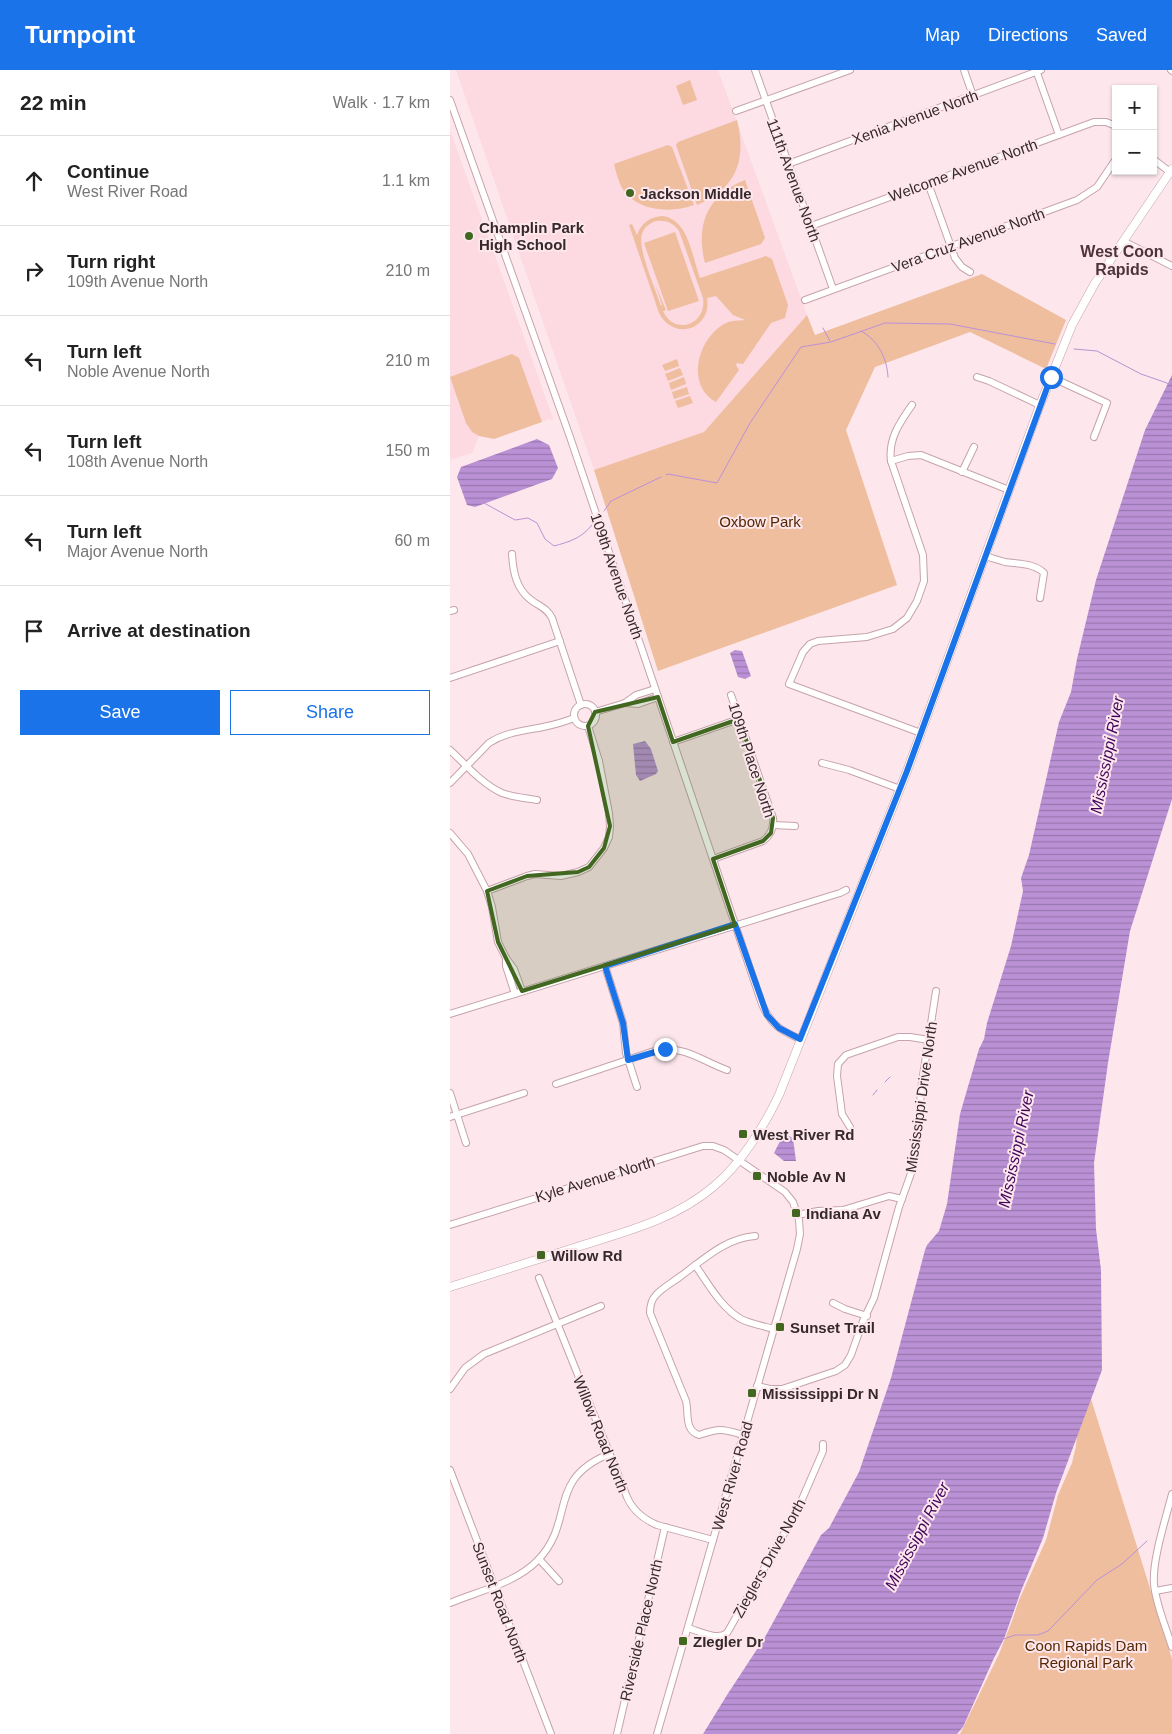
<!DOCTYPE html>
<meta charset="utf-8">
<style>
:root{--surface:#fff;--page:#f2f2f2;--text:#222;--muted:#767676;--line:#e0e0e0;--accent:#1a73e8}
body{margin:0;font-family:Arial,sans-serif;background:var(--page);color:var(--text)}
.controls{position:absolute;right:15px;top:15px;display:grid;overflow:hidden;border-radius:0px;box-shadow:0 1px 4px #0004}
.controls button{width:45px;height:45px;display:grid;place-items:center;padding:0;border:0;border-bottom:1px solid var(--line);background:var(--surface);color:var(--text);font:25px sans-serif}
.stop{position:absolute;width:15px;height:15px;margin:-11px;border:4px solid #1a73e8;border-radius:50%;background:#fff}
.stop.end{background:#1a73e8;border-color:#fff;box-shadow:0 1px 5px #0008}
.list{margin:0;padding:0;list-style:none}
h2{display:flex;justify-content:space-between;align-items:center;height:65px;margin:0;padding:0 20px;font-size:21px}
h2 small{font-size:16px;font-weight:400;color:var(--muted)}
.list li{display:grid;grid-template-columns:32px 1fr auto;gap:15px;align-items:center;box-sizing:border-box;height:90px;padding:0 20px;border-top:1px solid var(--line)}
.list b{display:block;font-size:19px;white-space:nowrap}
.list p{margin:0;font-size:16px;white-space:nowrap;color:var(--muted)}
.list em{font-size:16px;font-style:normal;color:var(--muted)}
.actions{display:flex;gap:10px;padding:15px 20px}
.actions a{flex:1;padding:11px 0;border:1px solid var(--accent);border-radius:0px;text-align:center;font-size:18px;color:var(--accent)}
.actions .main{background:var(--accent);color:#fff}
.icon{flex:none;width:28px;height:28px;fill:none;stroke:currentColor;stroke-width:2;stroke-linecap:round;stroke-linejoin:round}
.map{position:relative;flex:none;width:722px;height:1664px;overflow:hidden}
header{display:flex;align-items:center;gap:30px;box-sizing:border-box;height:70px;padding:0 25px;background:var(--accent);color:#fff}
header strong{font-size:24px}
nav{display:flex;gap:28px;margin-inline-start:auto;font-size:18px}
main{display:flex}
aside{flex:1;background:var(--surface)}
.map>svg:first-child{display:block}
.built{fill:#fdd9e1}
.park{fill:#eebe9f;fill-rule:evenodd}
.water{fill:url(#water-rules)}
.lines{fill:none;stroke-linecap:round;stroke-linejoin:round}
.stream{stroke:#bb91d6;stroke-width:1}
.minor-casing{stroke:#c6a3ab;stroke-width:8}
.major-casing{stroke:#c6a3ab;stroke-width:9}
.minor{stroke:#fff;stroke-width:6}
.major{stroke:#fff;stroke-width:8}
.route{stroke:#1a73e8;stroke-width:6}
.marked{fill:#426720;fill-opacity:0.2;stroke:#426720;stroke-width:4;stroke-linejoin:round}
.poi-dot{fill:#426720;stroke:#fde7ec;stroke-width:2}
.labels{text-anchor:middle;dominant-baseline:central;stroke-width:4;stroke-linejoin:round;paint-order:stroke}
.street-label{font-size:15px;fill:#36292c;stroke:#fde7ec}
.poi-label{font-size:15px;font-weight:bold;fill:#36292c;stroke:#fde7ec;text-anchor:start}
.park-label{font-size:15px;fill:#552800;stroke:#fde7ec}
.neighbourhood-label{font-size:16px;font-weight:bold;fill:#4f333a;stroke:#fde7ec}
.water-label{font-size:16px;font-style:italic;fill:#41065c;stroke:#fde7ec}
</style>
<header>
<strong>Turnpoint</strong>
<nav><a>Map</a><a>Directions</a><a>Saved</a></nav>
</header>
<main>
<aside>
<h2>22 min<small>Walk · 1.7 km</small></h2>
<ul class="list">
<li><svg class="icon" aria-label="ahead" viewBox="0 0 24 24"><path d="M12 20V5M6 11l6-6 6 6"/></svg><div><b>Continue</b><p>West River Road</p></div><em>1.1 km</em></li>
<li><svg class="icon" aria-label="right" viewBox="0 0 24 24"><path d="M7 20v-9h11M14 6l5 5-5 5"/></svg><div><b>Turn right</b><p>109th Avenue North</p></div><em>210 m</em></li>
<li><svg class="icon" aria-label="left" viewBox="0 0 24 24"><path d="M17 20v-9H6M10 6l-5 5 5 5"/></svg><div><b>Turn left</b><p>Noble Avenue North</p></div><em>210 m</em></li>
<li><svg class="icon" aria-label="left" viewBox="0 0 24 24"><path d="M17 20v-9H6M10 6l-5 5 5 5"/></svg><div><b>Turn left</b><p>108th Avenue North</p></div><em>150 m</em></li>
<li><svg class="icon" aria-label="left" viewBox="0 0 24 24"><path d="M17 20v-9H6M10 6l-5 5 5 5"/></svg><div><b>Turn left</b><p>Major Avenue North</p></div><em>60 m</em></li>
<li><svg class="icon" aria-label="arrive" viewBox="0 0 24 24"><path d="M6 21V4h12l-3 4 3 4H6"/></svg><div><b>Arrive at destination</b></div></li>
</ul>
<div class="actions"><a class="main">Save</a><a>Share</a></div>
</aside>
<div class="map">
<svg width="722" height="1664" viewBox="0 0 722 1664">
<defs>
<pattern id="water-rules" width="6" height="5" patternUnits="userSpaceOnUse" patternTransform="scale(1.25)"><rect width="6" height="5" fill="#bb91d6"/><path d="M0 2.5h6" fill="none" stroke="#9976ae"/></pattern>
</defs>
<rect width="100%" height="100%" fill="#fde7ec"/>
<!-- built -->
<g class="built">
<path d="M6,0H268L357,245L254,362L144,400Z"/>
<path d="M0,60L103,348L102,350L99,349L44,369L29,366L22,383L0,390Z"/>
</g>
<!-- park -->
<g class="park">
<path d="M240,10L247,30L233,35L226,16Z"/>
<path d="M287,50C297,90 286,119 247,135L226,75L228,72Z"/>
<path d="M218,75L222,77L244,135C221,143 190,142 174,121C169,114 166,102 164,94Z"/>
<path d="M295,110L315,168L311,174L255,193C245,154 258,125 295,110Z"/>
<path d="M212,146C239,149 242,187 250,208L316,186L322,189L338,235L335,248L321,253L293,294L287,293L286,295L289,300L266,332C234,315 249,266 276,253C282,250 289,251 295,250L283,245L266,226L257,228C262,259 224,272 209,243L179,155L182,154L187,165C191,154 199,147 212,146ZM206,151C216,150 224,153 229,161L253,228C257,255 224,266 213,241L216,240L205,214L212,235L211,236C206,220 187,178 192,164C194,157 200,153 206,151Z"/>
<path d="M225,162L249,231L218,241L194,173Z"/>
<path d="M532,204L616,250L596,299L520,262L425,297L396,360L447,515L208,601L144,400L254,362L357,245L365,265Z"/>
<path d="M62,284L69,288L92,352L44,369L29,366L22,362L16,353L0,307Z"/>
<path d="M227,289L229,296L215,301L212,295Z"/>
<path d="M230,298L233,305L218,311L215,304Z"/>
<path d="M234,307L236,314L221,320L219,313Z"/>
<path d="M237,317L239,324L224,329L222,322Z"/>
<path d="M240,326L243,333L228,338L225,331Z"/>
<path d="M637,1316L722,1589V1664H510L549,1584L562,1551L569,1530L596,1470L608,1425L622,1393L626,1376L629,1341Z"/>
</g>
<!-- water -->
<g class="water">
<path d="M722,305V729L680,861L658,993L644,1093L646,1159L651,1200L652,1300L606,1423L593,1468L571,1521L554,1569L544,1588L513,1657L507,1664H253L277,1625L315,1567L371,1465L379,1458L409,1402L441,1308L475,1180L477,1175L489,1161L497,1134L510,1044L529,979L534,969L537,953L561,876L573,821L571,808L579,785L609,652L621,622L627,589L646,510L695,360Z"/>
<path d="M87,369L99,375L108,398L102,409L25,437L17,435L7,407L11,397Z"/>
<path d="M285,580L292,581L301,606L295,609L288,607L280,583Z"/>
<path d="M195,671L201,679L208,701L206,704L190,711L186,705L183,674Z"/>
<path d="M337,1065L343,1068L346,1091H334L324,1083L329,1073Z"/>
</g>
<g class="lines">
<!-- stream -->
<g class="stream">
<path d="M373,258L380,271"/>
<path d="M411,261C428,270 437,288 438,307"/>
<path d="M624,279L647,281L691,304L717,313L718,314"/>
<path d="M216,405L218,404L267,413L300,353L351,277L381,272L435,253L500,254L605,274"/>
<path d="M34,433L65,450L78,448L87,453L95,469L104,476C119,472 132,468 142,455"/>
<path d="M154,441L161,431L211,407"/>
<path d="M435,1012L440,1007"/>
<path d="M423,1025L427,1020"/>
<path d="M554,1569L565,1565H588L598,1561L647,1510L672,1494L697,1471"/>
</g>
<defs>
<g id="minor">
<path d="M305,0L383,219"/>
<path d="M514,0L523,26"/>
<path d="M586,0L609,65"/>
<path d="M721,0L722,1"/>
<path d="M0,30L120,367L312,934C321,955 330,960 350,969"/>
<path d="M286,41L400,0"/>
<path d="M703,89L720,102"/>
<path d="M338,94L591,0"/>
<path d="M478,113L505,188L512,197L520,202"/>
<path d="M361,156L644,52H656L666,56"/>
<path d="M673,171L722,196"/>
<path d="M355,230L627,130L647,117L666,89"/>
<path d="M527,307L539,311L590,335"/>
<path d="M601,307L657,333L644,367"/>
<path d="M462,335C450,352 438,369 441,391L473,485L474,511L467,531L457,548L443,559L417,567L368,571L360,574L353,582L339,614L471,663"/>
<path d="M441,391L458,386L471,385L559,420"/>
<path d="M512,402L524,377"/>
<path d="M62,484C63,501 66,519 81,530C89,536 97,538 102,548L131,635"/>
<path d="M535,486C542,488 548,490 555,492C568,494 584,493 594,503L590,528"/>
<path d="M0,541L4,540"/>
<path d="M0,608L110,571"/>
<path d="M175,633L188,634L208,627"/>
<circle cx="135" cy="645" r="11"/>
<path d="M145,642L175,633L186,625L205,619"/>
<path d="M223,672L289,649"/>
<path d="M0,680C16,695 32,714 52,723C63,727 76,728 87,730"/>
<path d="M372,693L399,700L450,719"/>
<path d="M0,713L39,673C56,662 73,661 93,657C103,655 114,652 124,648"/>
<path d="M323,755L345,756"/>
<path d="M0,763L18,784L37,821L42,837L48,872L56,888L64,899L72,921"/>
<path d="M263,789L313,771C321,765 324,758 323,748L281,625"/>
<path d="M37,821L77,806L85,804L111,806L128,802L139,797L154,778L159,767L160,756L159,743L149,691L138,656"/>
<path d="M56,888V896L65,924"/>
<path d="M155,896L173,953L176,983L187,1017"/>
<path d="M0,944L390,823L396,820"/>
<path d="M106,1014L201,982C235,974 247,989 277,1000"/>
<path d="M0,1023L16,1073"/>
<path d="M0,1047L74,1023"/>
<path d="M400,1057L392,1044L387,1006L388,994L396,985L448,967H460L479,970"/>
<path d="M347,1145L368,1141L393,1140L439,1126L452,1129"/>
<path d="M0,1155L253,1076H263L274,1080L335,1122L343,1132L349,1150L350,1164L347,1179L207,1664"/>
<path d="M245,1195C258,1213 271,1238 291,1249C301,1254 313,1256 324,1259"/>
<path d="M89,1208L177,1427C183,1441 193,1449 207,1455L263,1470"/>
<path d="M383,1233L395,1239L417,1246"/>
<path d="M307,1316L320,1319H332L386,1301L395,1295L401,1285L413,1251L424,1228L449,1137L464,1095L472,1012L486,921"/>
<path d="M0,1319L15,1298L34,1284L151,1236"/>
<path d="M293,1365C272,1359 270,1358 249,1365C234,1360 239,1343 236,1331L200,1243C200,1237 201,1230 206,1225C212,1218 223,1212 231,1206C254,1189 276,1168 305,1166"/>
<path d="M0,1400L101,1664"/>
<path d="M722,1424C716,1448 702,1490 704,1514C706,1535 716,1557 722,1577"/>
<path d="M89,1489L109,1511"/>
<path d="M705,1521L722,1518"/>
<path d="M0,1533C29,1521 66,1513 88,1490C126,1450 96,1410 159,1384"/>
<path d="M238,1558C249,1561 267,1571 277,1563L347,1441L373,1381V1374"/>
<path d="M167,1664L215,1457"/>
</g>
<path id="major" d="M0,1217C42,1204 85,1190 127,1177C174,1162 224,1150 263,1117C290,1095 314,1057 329,1025L457,701L590,335L622,255L645,213L722,99"/>
</defs>
<!-- minor casing -->
<use href="#minor" class="minor-casing"/>
<!-- major casing -->
<use href="#major" class="major-casing"/>
<!-- minor -->
<use href="#minor" class="minor"/>
<!-- major -->
<use href="#major" class="major"/>
</g>
<g class="lines">
<!-- route -->
<path class="route" d="M215,979L178,990L173,953L155,896L285,854L317,945L329,958L350,969L457,701L601,307"/>
</g>
<!-- marked area -->
<path class="marked" d="M208,627L223,672L289,649L323,748L321,763L313,771L263,789L285,855L72,921L48,872L37,821L77,806L128,802L139,797L154,778L160,756L138,656L145,642Z"/>
<!-- markers -->
<g class="poi-dot">
<circle cx="180" cy="123" r="5"/>
<circle cx="19" cy="166" r="5"/>
<rect x="288" y="1059" width="10" height="10" rx="2.5"/>
<rect x="302" y="1101" width="10" height="10" rx="2.5"/>
<rect x="341" y="1138" width="10" height="10" rx="2.5"/>
<rect x="86" y="1180" width="10" height="10" rx="2.5"/>
<rect x="325" y="1252" width="10" height="10" rx="2.5"/>
<rect x="297" y="1318" width="10" height="10" rx="2.5"/>
<rect x="228" y="1566" width="10" height="10" rx="2.5"/>
</g>
<g class="labels">
<!-- street labels -->
<g class="street-label">
<text transform="translate(465 47) rotate(-20)">Xenia Avenue North</text>
<text transform="translate(513 100) rotate(-20)">Welcome Avenue North</text>
<text transform="translate(344 110) rotate(70)">111th Avenue North</text>
<text transform="translate(518 170) rotate(-20)">Vera Cruz Avenue North</text>
<text transform="translate(167 506) rotate(71)">109th Avenue North</text>
<text transform="translate(302 690) rotate(72)">109th Place North</text>
<text transform="translate(471 1027) rotate(-82)">Mississippi Drive North</text>
<text transform="translate(145 1109) rotate(-17)">Kyle Avenue North</text>
<text transform="translate(151 1364) rotate(68)">Willow Road North</text>
<text transform="translate(282 1406) rotate(-74)">West River Road</text>
<text transform="translate(319 1488) rotate(-61)">Zieglers Drive North</text>
<text transform="translate(50 1532) rotate(69)">Sunset Road North</text>
<text transform="translate(191 1560) rotate(-77)">Riverside Place North</text>
</g>
<!-- poi labels -->
<g class="poi-label">
<text x="190" y="123">Jackson Middle</text>
<text x="29" y="157">Champlin Park<tspan x="29" dy="17">High School</tspan></text>
<text x="303" y="1064">West River Rd</text>
<text x="317" y="1106">Noble Av N</text>
<text x="356" y="1143">Indiana Av</text>
<text x="101" y="1185">Willow Rd</text>
<text x="340" y="1257">Sunset Trail</text>
<text x="312" y="1323">Mississippi Dr N</text>
<text x="243" y="1571">ZIegler Dr</text>
</g>
<!-- park labels -->
<g class="park-label">
<text x="310" y="451">Oxbow Park</text>
<text x="636" y="1575">Coon Rapids Dam<tspan x="636" dy="17">Regional Park</tspan></text>
</g>
<!-- neighbourhood labels -->
<g class="neighbourhood-label">
<text x="672" y="181">West Coon<tspan x="672" dy="18">Rapids</tspan></text>
</g>
<!-- water labels -->
<g class="water-label">
<text transform="translate(657 685) rotate(-79)">Mississippi River</text>
<text transform="translate(566 1079) rotate(-78)">Mississippi River</text>
<text transform="translate(467 1466) rotate(-62)">Mississippi River</text>
</g>
</g>
</svg>
<div class="controls">
<button>+</button>
<button>−</button>
</div>
<div class="stop" style="left:601px;top:307px"></div>
<div class="stop end" style="left:215px;top:979px"></div>
</div>
</main>
